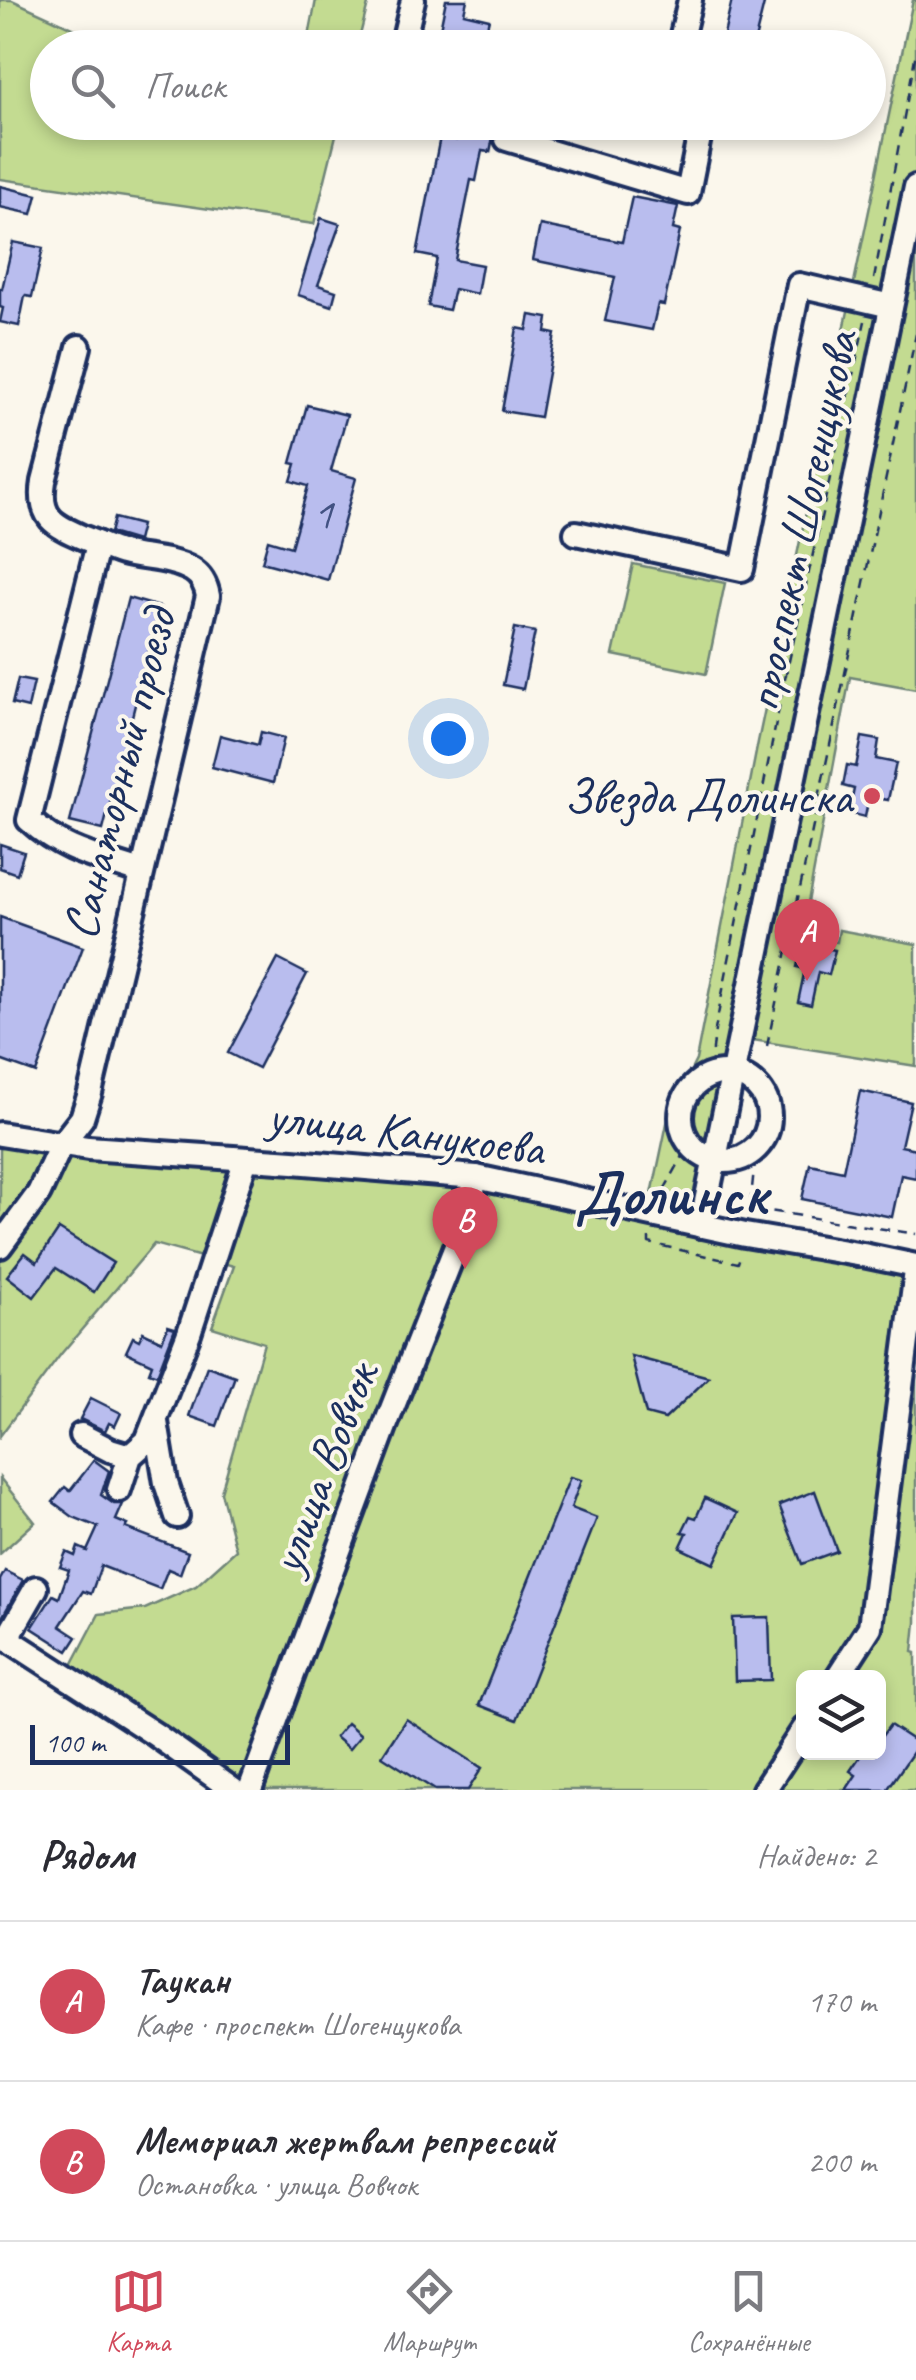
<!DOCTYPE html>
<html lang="ru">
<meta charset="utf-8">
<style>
:root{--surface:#fff;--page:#f2f2f3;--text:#2b2b33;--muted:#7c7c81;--line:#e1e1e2;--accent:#d1495b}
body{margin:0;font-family:Caveat,sans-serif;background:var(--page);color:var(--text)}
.controls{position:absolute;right:30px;bottom:30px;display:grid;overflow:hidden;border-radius:15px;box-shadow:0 5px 15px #0003}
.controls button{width:90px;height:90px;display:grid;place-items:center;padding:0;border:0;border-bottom:2px solid var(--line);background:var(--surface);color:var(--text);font:50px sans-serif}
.scale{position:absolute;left:30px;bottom:25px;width:260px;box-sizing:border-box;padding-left:10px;border:5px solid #1b2f5e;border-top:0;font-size:28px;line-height:35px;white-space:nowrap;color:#1b2f5e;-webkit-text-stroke:8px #fbf7ec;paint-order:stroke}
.you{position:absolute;left:448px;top:738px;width:35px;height:35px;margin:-25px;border:8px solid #fff;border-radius:50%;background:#1a73e8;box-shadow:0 0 0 15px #1a73e833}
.badge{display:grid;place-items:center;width:65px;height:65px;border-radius:50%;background:var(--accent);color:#fff;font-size:32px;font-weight:700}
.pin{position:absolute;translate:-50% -82px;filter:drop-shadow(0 2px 5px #0008)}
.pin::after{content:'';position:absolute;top:52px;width:35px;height:30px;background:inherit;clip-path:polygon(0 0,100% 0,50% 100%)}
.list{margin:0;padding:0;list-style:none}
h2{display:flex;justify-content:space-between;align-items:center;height:130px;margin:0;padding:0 40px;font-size:42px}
h2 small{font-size:32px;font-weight:400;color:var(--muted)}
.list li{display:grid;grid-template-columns:65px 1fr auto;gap:30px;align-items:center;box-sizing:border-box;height:160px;padding:0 40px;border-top:2px solid var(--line)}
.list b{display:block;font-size:38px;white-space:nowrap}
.list p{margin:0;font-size:32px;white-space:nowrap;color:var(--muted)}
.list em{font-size:32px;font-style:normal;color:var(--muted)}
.icon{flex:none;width:55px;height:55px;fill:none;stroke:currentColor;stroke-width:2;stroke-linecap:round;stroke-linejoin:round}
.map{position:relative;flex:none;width:916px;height:1790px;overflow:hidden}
.search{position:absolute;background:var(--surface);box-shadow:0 5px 15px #0003;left:30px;right:30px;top:30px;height:110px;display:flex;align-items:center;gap:25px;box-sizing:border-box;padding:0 35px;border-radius:55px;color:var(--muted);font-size:38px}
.sheet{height:450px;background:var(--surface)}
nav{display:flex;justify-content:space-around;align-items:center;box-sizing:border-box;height:140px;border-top:2px solid var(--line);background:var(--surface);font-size:28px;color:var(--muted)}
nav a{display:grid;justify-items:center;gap:5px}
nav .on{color:var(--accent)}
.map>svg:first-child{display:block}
.green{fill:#c3db91;stroke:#6f8578;stroke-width:2.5;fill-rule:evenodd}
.building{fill:#b9bdee;stroke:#1b2f5e;stroke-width:2.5}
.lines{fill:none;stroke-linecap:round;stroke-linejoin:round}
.minor-casing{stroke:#1b2f5e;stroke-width:30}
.path{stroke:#1b2f5e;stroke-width:2.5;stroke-dasharray:10 8;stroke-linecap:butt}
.minor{stroke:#fbf7ec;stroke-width:22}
.poi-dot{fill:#d1495b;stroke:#fbf7ec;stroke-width:4}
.labels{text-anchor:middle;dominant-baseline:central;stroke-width:8;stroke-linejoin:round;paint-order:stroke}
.number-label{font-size:45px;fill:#425282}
.street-label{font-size:50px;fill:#1b2f5e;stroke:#fbf7ec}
.poi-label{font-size:50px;fill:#1b2f5e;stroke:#fbf7ec;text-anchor:end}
.district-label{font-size:60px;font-weight:bold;fill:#1b2f5e;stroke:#fbf7ec}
</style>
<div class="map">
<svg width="916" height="1790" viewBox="0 0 916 1790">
<rect width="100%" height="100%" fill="#fbf7ec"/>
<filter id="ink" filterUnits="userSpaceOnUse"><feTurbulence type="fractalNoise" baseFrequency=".01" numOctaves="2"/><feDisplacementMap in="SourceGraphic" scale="20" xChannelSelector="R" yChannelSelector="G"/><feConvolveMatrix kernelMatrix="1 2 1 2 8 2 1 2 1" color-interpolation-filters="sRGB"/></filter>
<g filter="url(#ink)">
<!-- green -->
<g class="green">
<path d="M0,0H12L114,47L48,48V122H274L290,130L292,123H339L314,224L0,179Z"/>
<path d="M316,0H369L357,47H307Z"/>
<path d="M913,0H916V689L850,677L808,902L811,903L809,914L816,915L813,938L837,942L839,930L916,944V1066L740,1038L702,1225L916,1266V1622L913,1652L916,1653V1790H216L62,1684L99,1614L145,1609L196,1586L236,1550L221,1492L264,1343L212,1327L234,1266L154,1244L61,1354L0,1436V1134L293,1162L648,1213L669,1114L696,1060L758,742ZM804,1678H878V1752H804Z"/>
<path d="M633,564L725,583L706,674L613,655Z"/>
<path d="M0,1478L35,1522L0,1554Z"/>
</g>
<!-- building -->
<g class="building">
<path d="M446,0H467L464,13L489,19L482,48H440L444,30L440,29Z"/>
<path d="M732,0H765L753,48H721Z"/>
<path d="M460,122H496L490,152L482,151L476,181L471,180L455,260L482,265L477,294L454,289L449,310L428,306L437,258L417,254L440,137L456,140Z"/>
<path d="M0,186L37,195L32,214L0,207Z"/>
<path d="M632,197L678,206L673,229L680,231L664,305L658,304L652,330L605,321L615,277L533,260L540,225L622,242Z"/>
<path d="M321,218L340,224L318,285L336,291L332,306L298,295Z"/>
<path d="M13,242L43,248L32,297L25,296L19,326L0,322L3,308L0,307V288L2,289Z"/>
<path d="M530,315L548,318L546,332L555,334L540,417L502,411L517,328L527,330Z"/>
<path d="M307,405L347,415L331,471L356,478L328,580L262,562L268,540L291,547L308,486L291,481L296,464L291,463Z"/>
<path d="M114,518L141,525L137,541L110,533Z"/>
<path d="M128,598L160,607L103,830L70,822Z"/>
<path d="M515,628L535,632L523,689L503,685Z"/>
<path d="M18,679L34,682L28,708L12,704Z"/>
<path d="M261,732L284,738L273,783L212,767L220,735L258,745Z"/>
<path d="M862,737L879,740L876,759L896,763L888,800L869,797L865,817L849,813L854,789L843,786L847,765L856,767Z"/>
<path d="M0,844L24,852L17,874L0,868Z"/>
<path d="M0,917L83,947L36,1073L0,1060Z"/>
<path d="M802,943L835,950L829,975L818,972L811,1005L798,1002L805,969L797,967Z"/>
<path d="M278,959L307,974L258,1068L228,1053Z"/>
<path d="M860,1091L911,1102L901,1146L916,1149V1178L901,1175L892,1217L802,1199L810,1164L843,1171Z"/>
<path d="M59,1229L113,1263L94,1292L56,1268L34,1297L7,1276L25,1253L37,1262Z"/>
<path d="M168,1326L175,1328L157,1375L149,1372L152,1364L126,1352L133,1337L139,1340L143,1332L162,1341Z"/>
<path d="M631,1356L709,1377L665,1419L646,1414Z"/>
<path d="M207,1366L235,1376L217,1426L189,1416Z"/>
<path d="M91,1398L121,1413L115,1426L109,1423L105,1431L80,1419Z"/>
<path d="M94,1460L109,1471L101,1495L114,1504H123L116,1520L128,1525L126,1528L188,1552L180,1574L168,1569L160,1589L101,1566L91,1594L83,1591L60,1626L77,1637L68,1651L32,1628L53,1595L59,1598L69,1570L60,1567L66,1552L75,1556L78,1547L87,1551L98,1527L73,1517L53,1502L65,1487L70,1491Z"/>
<path d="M570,1477L581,1480L571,1508L597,1518L517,1720L479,1705Z"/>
<path d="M815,1491L837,1551L802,1564L779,1505Z"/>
<path d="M705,1498L738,1513L714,1564L680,1548L687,1533L682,1532L690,1516L696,1518Z"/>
<path d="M5,1571L23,1580L0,1621V1580Z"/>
<path d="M769,1617L771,1680L735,1681L733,1618Z"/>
<path d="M406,1719L482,1768L468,1790H435L382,1756Z"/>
<path d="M347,1723L361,1735L349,1749L335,1737Z"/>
<path d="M890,1725L916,1742V1748L887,1790H846L856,1775L850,1771L863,1752H878V1741Z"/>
</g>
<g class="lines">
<defs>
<g id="minor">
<path d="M402,48L413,0"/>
<path d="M679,48L690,0"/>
<path d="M507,139L688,193L702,122"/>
<path d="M576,533L742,569L799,285L891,306"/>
<path d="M98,544L29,820C64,852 97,857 141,872"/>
<circle cx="725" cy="1117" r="44"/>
<path d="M0,1134L88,1148L293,1162L476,1177L745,1235L863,1255L916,1266"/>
<path d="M701,1226L916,187"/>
<path d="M0,1246L39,1193L61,1145L82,1118L90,1093L208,596C206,585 202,576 192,570C171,558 144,559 122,553C109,549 97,543 84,538C54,525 38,518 44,481L79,347"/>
<path d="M156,1422L166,1483L177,1516"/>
<path d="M81,1435L110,1450L130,1456"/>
<path d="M119,1490L130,1456L147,1441L189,1333L246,1159"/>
<path d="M36,1588L12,1630L11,1641L156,1735L233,1790"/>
<path d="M837,1678L870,1627L916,1271"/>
<path d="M250,1790L386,1424L466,1221L476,1177"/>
<path d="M764,1790L804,1729"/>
</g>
</defs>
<!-- minor casing -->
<use href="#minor" class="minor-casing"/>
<!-- path -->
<g class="path">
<path d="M874,279L916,52"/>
<path d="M767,1046L916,334"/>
<path d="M711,1069L715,1030L783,688L865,321"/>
<path d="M755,1159L750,1208L916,1234"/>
<path d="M664,1190L683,1156"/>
<path d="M661,1195L664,1190L676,1195"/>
<path d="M736,1208H750L749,1216"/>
<path d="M649,1238V1243L738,1263L741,1253"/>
</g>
<!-- minor -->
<use href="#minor" class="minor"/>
</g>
</g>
<!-- markers -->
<circle class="poi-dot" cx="872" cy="796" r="10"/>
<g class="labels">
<!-- number labels -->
<g class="number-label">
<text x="323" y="513">1</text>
</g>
<!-- street labels -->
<g class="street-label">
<text transform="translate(801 521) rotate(-78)">проспект Шогенцукова</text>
<text transform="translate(119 774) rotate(-76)">Санаторный проезд</text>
<text transform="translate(406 1132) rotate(7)">улица Канукоева</text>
<text transform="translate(323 1468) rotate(-69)">улица Вовчок</text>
</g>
<!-- poi labels -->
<g class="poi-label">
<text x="852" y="796">Звезда Долинска</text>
</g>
<!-- district labels -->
<g class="district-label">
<text x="671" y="1194">Долинск</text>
</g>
</g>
</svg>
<div class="controls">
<button><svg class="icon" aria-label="layers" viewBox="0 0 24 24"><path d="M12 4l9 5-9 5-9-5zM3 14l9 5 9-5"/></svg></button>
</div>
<div class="scale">100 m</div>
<div class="you"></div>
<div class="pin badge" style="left:807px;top:981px">A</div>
<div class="pin badge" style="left:465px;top:1269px">B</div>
<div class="search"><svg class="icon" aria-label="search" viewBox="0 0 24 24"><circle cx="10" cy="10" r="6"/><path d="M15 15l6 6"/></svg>Поиск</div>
</div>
<section class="sheet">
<h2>Рядом<small>Найдено: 2</small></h2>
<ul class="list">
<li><span class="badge">A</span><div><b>Таукан</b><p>Кафе · проспект Шогенцукова</p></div><em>170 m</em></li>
<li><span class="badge">B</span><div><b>Мемориал жертвам репрессий</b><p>Остановка · улица Вовчок</p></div><em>200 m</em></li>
</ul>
</section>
<nav>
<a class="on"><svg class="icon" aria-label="map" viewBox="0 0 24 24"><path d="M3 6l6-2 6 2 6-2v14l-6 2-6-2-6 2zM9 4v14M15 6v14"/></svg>Карта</a>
<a><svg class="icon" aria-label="directions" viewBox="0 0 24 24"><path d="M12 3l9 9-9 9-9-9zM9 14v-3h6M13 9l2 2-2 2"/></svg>Маршрут</a>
<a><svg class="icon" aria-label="saved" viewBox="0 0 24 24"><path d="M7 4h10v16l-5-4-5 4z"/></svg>Сохранённые</a>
</nav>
